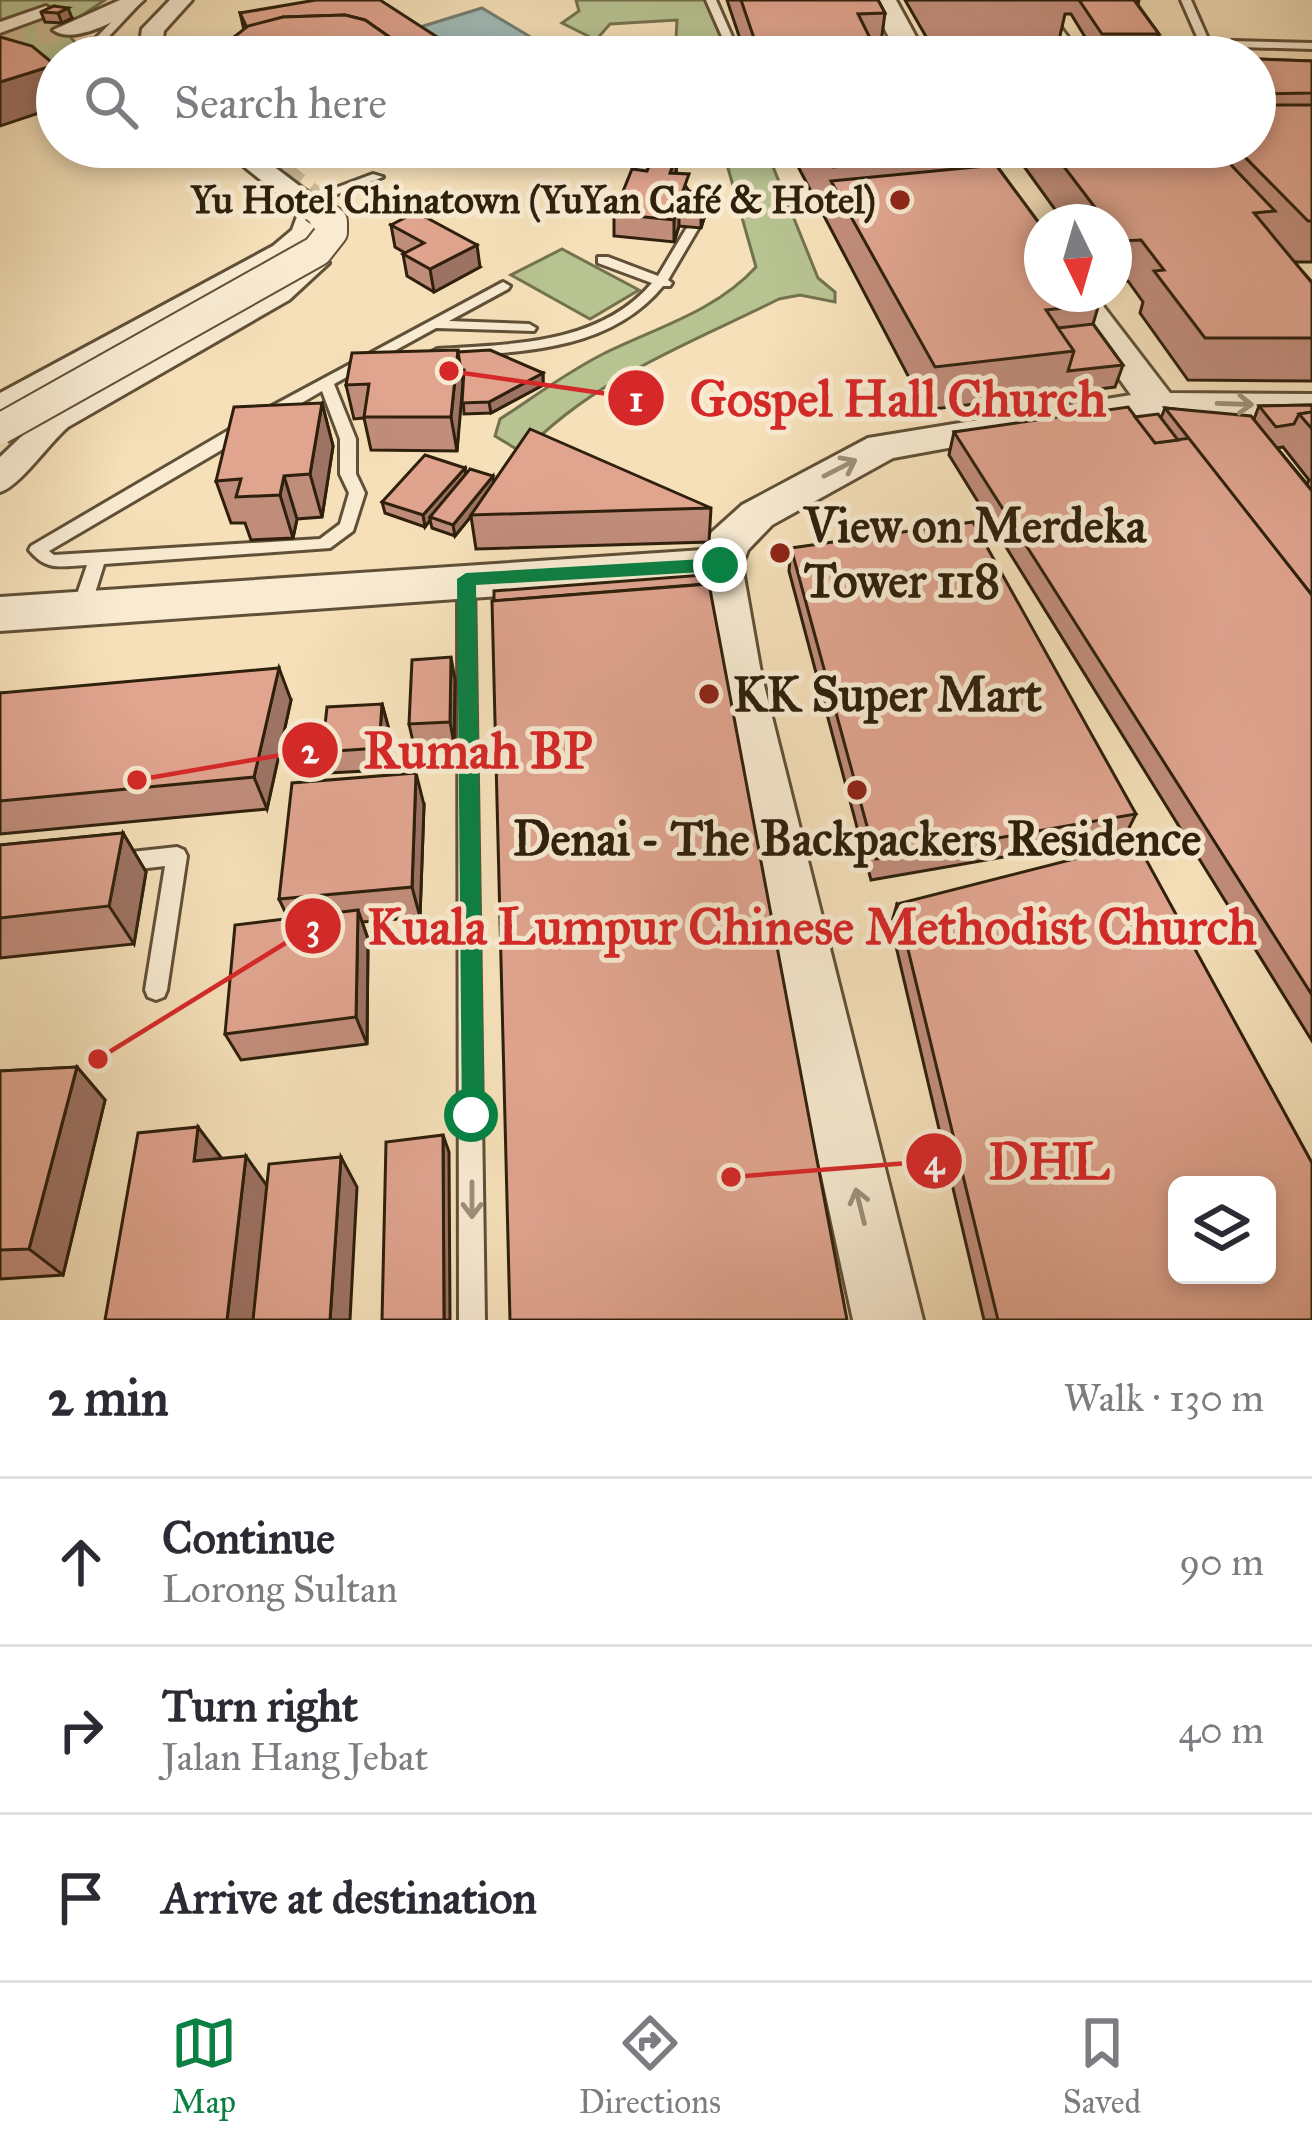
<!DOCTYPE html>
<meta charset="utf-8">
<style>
:root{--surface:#fff;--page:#f7f7f7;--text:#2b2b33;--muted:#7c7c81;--line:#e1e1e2;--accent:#0b8043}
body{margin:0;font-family:"IM FELL Great Primer",serif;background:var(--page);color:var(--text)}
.controls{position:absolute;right:36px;bottom:36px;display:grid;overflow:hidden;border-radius:18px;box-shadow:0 6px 18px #0003}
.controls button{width:108px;height:108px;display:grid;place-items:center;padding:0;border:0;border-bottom:3px solid var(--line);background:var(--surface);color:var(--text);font:60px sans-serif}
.compass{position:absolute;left:1024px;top:204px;width:108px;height:108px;border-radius:50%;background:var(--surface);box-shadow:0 6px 18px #0003;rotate:175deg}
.stop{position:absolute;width:36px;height:36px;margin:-27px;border:9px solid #0b8043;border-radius:50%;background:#fff}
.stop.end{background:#0b8043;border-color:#fff;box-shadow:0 3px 12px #0008}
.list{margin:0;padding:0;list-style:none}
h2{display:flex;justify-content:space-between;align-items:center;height:156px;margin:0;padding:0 48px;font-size:51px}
h2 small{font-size:39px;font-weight:400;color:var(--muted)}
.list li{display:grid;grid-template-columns:78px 1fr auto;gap:36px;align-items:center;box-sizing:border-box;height:168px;padding:0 48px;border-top:3px solid var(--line)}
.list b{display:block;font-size:45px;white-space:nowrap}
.list p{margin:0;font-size:39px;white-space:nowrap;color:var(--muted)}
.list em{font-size:39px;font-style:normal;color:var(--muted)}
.icon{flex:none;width:66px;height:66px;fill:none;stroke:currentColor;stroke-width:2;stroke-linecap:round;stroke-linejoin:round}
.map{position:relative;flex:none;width:1312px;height:1320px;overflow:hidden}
.search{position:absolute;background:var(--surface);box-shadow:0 6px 18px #0003;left:36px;right:36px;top:36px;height:132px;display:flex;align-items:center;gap:30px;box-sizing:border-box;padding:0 42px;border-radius:66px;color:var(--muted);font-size:45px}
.sheet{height:660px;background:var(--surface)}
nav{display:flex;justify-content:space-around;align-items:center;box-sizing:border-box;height:168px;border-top:3px solid var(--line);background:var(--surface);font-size:33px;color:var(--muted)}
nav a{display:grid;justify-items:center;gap:6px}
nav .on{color:var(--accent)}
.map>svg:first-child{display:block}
.green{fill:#b8c392;stroke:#73724f;stroke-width:3}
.water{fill:#9fbbb8;stroke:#727d73;stroke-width:3}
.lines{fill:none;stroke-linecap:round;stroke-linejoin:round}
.minor-tunnel{stroke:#cdba96;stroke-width:24;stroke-dasharray:24 12;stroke-linecap:butt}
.service-casing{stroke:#605037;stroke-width:6}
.pedestrian-casing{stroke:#605037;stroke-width:6}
.minor-casing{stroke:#605037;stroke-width:6}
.tertiary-casing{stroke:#605037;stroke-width:6}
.service{fill:#f8ebd2;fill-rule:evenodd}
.pedestrian{fill:#f8ebd2;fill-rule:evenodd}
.minor{fill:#f8ebd2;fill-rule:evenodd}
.tertiary{fill:#f8ebd2;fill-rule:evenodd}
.minor-bridge-far1-casing{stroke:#605037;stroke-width:27;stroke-linecap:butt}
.minor-bridge-casing{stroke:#605037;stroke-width:34;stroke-linecap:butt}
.minor-bridge-far1{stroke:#f8ebd2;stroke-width:24}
.minor-bridge{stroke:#f8ebd2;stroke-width:30}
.wall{fill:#c18d7b;stroke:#2e200c;stroke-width:3;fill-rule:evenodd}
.shaded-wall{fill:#9d7364;stroke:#2e200c;stroke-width:3}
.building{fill:#e0a48f;stroke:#2e200c;stroke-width:3;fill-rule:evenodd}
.oneway{stroke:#9d9079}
.route{fill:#0b8043}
.poi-dot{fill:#8f2418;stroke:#f8ebd2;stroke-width:4.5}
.labels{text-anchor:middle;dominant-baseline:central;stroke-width:10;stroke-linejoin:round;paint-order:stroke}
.far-poi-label{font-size:39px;font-weight:bold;fill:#2e200c;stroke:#f8ebd2;text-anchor:end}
.poi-label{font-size:48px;font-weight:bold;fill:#2e200c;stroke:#f8ebd2;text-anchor:start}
.leader{fill:none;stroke:#d62828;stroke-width:4.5}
.callout-dot{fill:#d62828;stroke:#f8ebd2;stroke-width:4.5}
.mark-label{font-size:36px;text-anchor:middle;font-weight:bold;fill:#fff}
.callout-label{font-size:51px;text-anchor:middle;font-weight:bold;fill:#d62828;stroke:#f8ebd2;stroke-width:10;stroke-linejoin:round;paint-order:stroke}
</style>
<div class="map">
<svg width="1312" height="1320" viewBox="0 0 1312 1320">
<rect width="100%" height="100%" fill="#f5e0b9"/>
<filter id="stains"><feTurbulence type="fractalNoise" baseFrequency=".00167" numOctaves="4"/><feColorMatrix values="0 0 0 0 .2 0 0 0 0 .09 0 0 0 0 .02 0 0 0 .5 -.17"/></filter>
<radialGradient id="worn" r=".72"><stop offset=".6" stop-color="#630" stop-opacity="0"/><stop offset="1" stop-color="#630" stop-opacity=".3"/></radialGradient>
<!-- green -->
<g class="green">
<path d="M0,0H105L63,28L87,57H57V90L0,69Z"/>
<path d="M576,0H708L730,57H675L677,20L610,24L596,40L562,23L579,11Z"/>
<path d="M722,147H765L818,278L835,292V302L800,295L779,299C689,344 594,378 523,453L495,436L500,419C534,397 567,372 603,354C655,328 715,312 756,267Z"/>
<path d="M562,249L639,290L590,319L511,275Z"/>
</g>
<!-- water -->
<path class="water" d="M482,8L564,57H448L407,31Z"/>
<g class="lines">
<!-- minor-tunnel -->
<g class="minor-tunnel">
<path d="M0,35L64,30"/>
<path d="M164,48L166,57"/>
<path d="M251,147L318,201L330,219"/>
</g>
<defs>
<g id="service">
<path d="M133,0H143L99,47H91V43Z"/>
<path d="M706,0H716L741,57H731Z"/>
<path d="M1030,0H1040L1083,57H1073Z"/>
<path d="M1181,0H1191L1216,57H1206Z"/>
<path d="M1232,41L1312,43V49L1239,47L1245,57H1235L1227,44Z"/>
<path d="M1029,47L1033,48L1039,57H1029L1024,50Z"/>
<path d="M770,147H782L784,152L774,154Z"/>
<path d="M373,174L383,177L308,205L298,202Z"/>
<path d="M692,225L698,229L668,280L672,283L670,286H663C608,353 516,352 437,357L430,353L437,349C512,344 599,345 652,283L598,263V257H608L658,276L686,229Z"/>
<path d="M503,282L510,286L508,289L449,321L529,324L536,328L534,331L436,328L334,384L356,439V474L365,493L353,531L330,548L104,564L91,606L82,612L73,606L87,565C60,566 47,572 29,550L31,546L246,420ZM322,391L340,439V474L349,493L340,524L320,539L54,555L49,551Z"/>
<path d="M466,573L474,579L485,1320H459L458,579Z"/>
<path d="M177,847L184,850L187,856L167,990L164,997L156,1000L148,997L145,990L165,866L113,872L106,869L103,863L106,857L113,854Z"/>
</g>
<path id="pedestrian" d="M46,6L54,11L52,14L0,33V22Z"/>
<g id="minor">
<path d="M120,0H144C127,17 74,46 53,30Z"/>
<path d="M170,0H192L164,31L160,57H138L142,29Z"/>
<path d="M220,147H248L322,203L326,209L319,234L293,258L0,416V393L273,246L292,230L299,211Z"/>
<path d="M315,255L329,263L289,300L68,427C49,443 19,487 0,492V457L46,413L269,288Z"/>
</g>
<g id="tertiary">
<path d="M870,0H896L927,57H899Z"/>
<path d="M1058,294H1094L1170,393L1312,394V418L1200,415L1096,421L893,458L772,525L748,550L742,565L761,673L923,1320H853L713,673L700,582L0,631V597L703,550L712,532L742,505L868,438L1131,395Z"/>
</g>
</defs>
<!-- service casing -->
<use href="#service" class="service-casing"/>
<!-- pedestrian casing -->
<use href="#pedestrian" class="pedestrian-casing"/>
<!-- minor casing -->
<use href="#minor" class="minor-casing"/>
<!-- tertiary casing -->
<use href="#tertiary" class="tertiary-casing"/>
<!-- service -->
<use href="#service" class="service"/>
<!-- pedestrian -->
<use href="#pedestrian" class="pedestrian"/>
<!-- minor -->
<use href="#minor" class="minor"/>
<!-- tertiary -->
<use href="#tertiary" class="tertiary"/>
<defs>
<path id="minor-bridge-far1" d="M313,209L328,220"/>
<path id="minor-bridge" d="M0,429L317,251L332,232V222L324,217"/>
</defs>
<!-- minor-bridge-far1 casing -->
<use href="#minor-bridge-far1" class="minor-bridge-far1-casing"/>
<!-- minor-bridge casing -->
<use href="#minor-bridge" class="minor-bridge-casing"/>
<!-- minor-bridge-far1 -->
<use href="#minor-bridge-far1" class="minor-bridge-far1"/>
<!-- minor-bridge -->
<use href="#minor-bridge" class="minor-bridge"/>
</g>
<!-- wall -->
<g class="wall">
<path d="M727,0H878L885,13L880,50H870V57H746Z"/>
<path d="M905,0H1139L1138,5L1159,34L1153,54L1096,55L1071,14H1065L1057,49L936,54Z"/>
<path d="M54,6L72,18L62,23L45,22L41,12Z"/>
<path d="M240,13L468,57H199L195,40L229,41L244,30Z"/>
<path d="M1255,59L1312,61V262H1294L1312,282V381L1188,380L1140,313L1143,302L1128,281L1114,282V222H1064L1010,147H1255Z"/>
<path d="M273,147H423L390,157H309L276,150Z"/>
<path d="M654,147H689L686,155L678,154L676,173L689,191L705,193V215L701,228L679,226L674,242L614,236V214L647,171Z"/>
<path d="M794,147H996L999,152L996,165L1099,304L1093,324L1123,365L1115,387L926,410L793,157Z"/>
<path d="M391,225L480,267L434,292L407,276L403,254L405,253L395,247Z"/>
<path d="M458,352L543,373V385L491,413L464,414L462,381L457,451L371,450L364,418L354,419L346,385Z"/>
<path d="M322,403L333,446L322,517L297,519L293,538L251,540L245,523H231L216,481Z"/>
<path d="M1312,405V1041L949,455L954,432L1135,417L1161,418L1165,408L1254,419L1259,406ZM1283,447L1309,480L1307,484L1277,448Z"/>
<path d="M465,468V474L494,482L711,508L709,542L476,549L471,516L455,536L432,528L430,520L425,527L385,513L382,502Z"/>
<path d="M791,548L1136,814L1125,836L871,880L789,571Z"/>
<path d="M455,680L454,744L414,746L409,724Z"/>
<path d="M0,693L291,700L267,809L0,834Z"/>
<path d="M382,704L388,726L385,770L329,773L322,752Z"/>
<path d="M424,805L420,917L362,922L368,939L367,1044L241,1060L225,1034L288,918L279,899Z"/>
<path d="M123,833L146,872L134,944L0,958V845Z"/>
<path d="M897,904L1312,1320H984L891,925Z"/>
<path d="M77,1067L105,1100L63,1275L0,1279V1071Z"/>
</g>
<!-- shaded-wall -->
<g class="shaded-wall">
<path d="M68,8L72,18L62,23L58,13Z"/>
<path d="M55,65L57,71V107L0,126V82Z"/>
<path d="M388,147H423L390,157Z"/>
<path d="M678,149L676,165V178L670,173Z"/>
<path d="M705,193V215L701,228V206Z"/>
<path d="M679,204V226L674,242V220Z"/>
<path d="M477,245L480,267L434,292L430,269Z"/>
<path d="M458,350L463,383L457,451L451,417Z"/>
<path d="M543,373V385L491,413L489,402Z"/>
<path d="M322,403L333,446L322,517L310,474Z"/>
<path d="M465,468L466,480L430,517V520L425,527L423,515Z"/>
<path d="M284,476L297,519L293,538L280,495Z"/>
<path d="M493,476L494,488L455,536L453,525Z"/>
<path d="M451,657L455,680L454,744L450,722Z"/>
<path d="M279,668L291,700L267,809L254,777Z"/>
<path d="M382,704L388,726L385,770L379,748Z"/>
<path d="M416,773L424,805L420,917L412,887Z"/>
<path d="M123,833L146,872L134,944L109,906Z"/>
<path d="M358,910L368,939L367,1044L356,1017Z"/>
<path d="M77,1067L105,1100L63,1275L29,1249Z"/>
<path d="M198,1127L229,1168L194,1161Z"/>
<path d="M443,1135L449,1152L450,1320H444Z"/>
<path d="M246,1156L274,1196L262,1320H227Z"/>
<path d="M341,1157L357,1187L350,1320H330Z"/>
</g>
<!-- building -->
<g class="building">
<path d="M316,0H380L468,57H418L365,20L345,15L283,17L247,28L240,13Z"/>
<path d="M741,0H878L885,13L858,14L872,42L757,47Z"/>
<path d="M1079,0H1134L1159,34H1102Z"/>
<path d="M54,6L68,8L58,13L41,12Z"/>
<path d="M345,15L365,20L418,57H212L195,40L229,41L248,26L283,17Z"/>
<path d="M0,37L32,46L55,65L0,82Z"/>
<path d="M977,53L1122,56L1123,57H980Z"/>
<path d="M1255,59L1312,61V93L1255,94Z"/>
<path d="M1255,105H1312V221H1308L1235,147H1255Z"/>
<path d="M655,147H661L678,149L675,156L654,154L651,157Z"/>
<path d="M822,147H996L999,152L833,167Z"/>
<path d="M1049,147H1114L1115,149L1144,147H1214L1275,211L1254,213L1312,283V338H1205L1154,271L1164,270L1141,240L1120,241L1114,232V222H1106Z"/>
<path d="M654,154L676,156L670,173L689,174L683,191L705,193L701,206L679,204L674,220L614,214L632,169L647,171Z"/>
<path d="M996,165L1042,227V294H1092L1099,304L1046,310L1074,351L935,367L831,181Z"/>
<path d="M416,212L477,245L430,269L403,254L424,243L391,225Z"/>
<path d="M1093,324L1123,365L1068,371L1074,351L1058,328Z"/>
<path d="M458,350L451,417H364L369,384L346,385L352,353Z"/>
<path d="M490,350L543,373L489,402L462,403L464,370H461L458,352Z"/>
<path d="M322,403L310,474L284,476L280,495L236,497L241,479L216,481L234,407Z"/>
<path d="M1312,405V412L1299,414L1294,424L1276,427L1259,406Z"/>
<path d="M1128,407L1155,443L1190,438L1312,595V995L954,432Z"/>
<path d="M1165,408L1251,416L1312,491V595Z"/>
<path d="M1312,412V429L1299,414Z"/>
<path d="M1158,414L1178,440L1155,443L1135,417Z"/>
<path d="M530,429L711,508L471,515Z"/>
<path d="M425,455L465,468L423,515L382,502Z"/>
<path d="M470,469L493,476L453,525L430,517Z"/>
<path d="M973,522L1136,814L876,859L791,548Z"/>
<path d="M703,575L705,584L494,601V591Z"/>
<path d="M709,584L847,1320H510L492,601Z"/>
<path d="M451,657L450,722L409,724L412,660Z"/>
<path d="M279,668L254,777L0,801V693Z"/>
<path d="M382,704L379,748L322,752L327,707Z"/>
<path d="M416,773L412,887L279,899L292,783Z"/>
<path d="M123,833L109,906L0,918V845Z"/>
<path d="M1137,843L1312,1163V1320H998L897,904ZM1177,1185H1267V1275H1177Z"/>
<path d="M358,910L356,1017L225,1034L235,925Z"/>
<path d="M77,1067L29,1249L0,1250V1071Z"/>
<path d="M198,1127L194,1161L246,1156L227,1320H105L138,1133Z"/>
<path d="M443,1135L444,1320H382L386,1142Z"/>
<path d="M341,1157L330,1320H253L269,1164Z"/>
</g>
<!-- one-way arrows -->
<defs><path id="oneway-shaft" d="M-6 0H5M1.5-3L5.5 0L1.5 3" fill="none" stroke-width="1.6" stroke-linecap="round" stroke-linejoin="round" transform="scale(3)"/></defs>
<g class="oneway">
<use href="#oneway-shaft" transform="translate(1235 404) rotate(2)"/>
<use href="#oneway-shaft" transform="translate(840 468) rotate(-27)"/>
<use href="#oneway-shaft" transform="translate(472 1200) rotate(90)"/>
<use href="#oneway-shaft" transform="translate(860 1206) rotate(-104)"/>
</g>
<!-- route -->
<path class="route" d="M720,558L729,565L720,571L476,585L484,1115L471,1128L462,1124L457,579L466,573Z"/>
<!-- markers -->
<g class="poi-dot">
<circle cx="900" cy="200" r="12"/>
<circle cx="780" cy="553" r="12"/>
<circle cx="709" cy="694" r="12"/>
<circle cx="857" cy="790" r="12"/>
</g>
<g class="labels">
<!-- far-poi labels -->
<g class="far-poi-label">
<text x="876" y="200">Yu Hotel Chinatown (YuYan Café &amp; Hotel)</text>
</g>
<!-- poi labels -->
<g class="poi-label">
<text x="804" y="525">View on Merdeka<tspan x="804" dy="55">Tower 118</tspan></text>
<text x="733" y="694">KK Super Mart</text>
<text x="857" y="838" text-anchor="middle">Denai - The Backpackers Residence</text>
</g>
</g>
<!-- callouts -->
<path class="leader" d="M449 371L636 398M137 780L310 750M98 1059L313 926M731 1177L934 1161"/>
<g class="callout-dot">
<circle cx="449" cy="371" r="12"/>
<circle cx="137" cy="780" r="12"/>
<circle cx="98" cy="1059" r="12"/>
<circle cx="731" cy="1177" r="12"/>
<circle cx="636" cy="398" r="30"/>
<circle cx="310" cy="750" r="30"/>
<circle cx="313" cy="926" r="30"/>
<circle cx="934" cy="1161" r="30"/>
</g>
<g class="mark-label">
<text x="636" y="411">1</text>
<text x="310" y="763">2</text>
<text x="313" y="939">3</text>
<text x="934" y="1174">4</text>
</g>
<g class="callout-label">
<text x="898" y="416">Gospel Hall Church</text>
<text x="478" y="768">Rumah BP</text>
<text x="812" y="944">Kuala Lumpur Chinese Methodist Church</text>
<text x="1049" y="1179">DHL</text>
</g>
<rect width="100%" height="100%" filter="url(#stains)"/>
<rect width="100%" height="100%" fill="url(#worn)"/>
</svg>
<div class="controls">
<button><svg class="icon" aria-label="layers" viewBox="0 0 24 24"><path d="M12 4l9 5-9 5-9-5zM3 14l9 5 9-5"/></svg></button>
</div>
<svg class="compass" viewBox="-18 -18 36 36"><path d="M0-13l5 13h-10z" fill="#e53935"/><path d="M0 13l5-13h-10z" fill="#7c7c81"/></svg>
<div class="stop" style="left:471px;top:1115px"></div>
<div class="stop end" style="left:720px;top:565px"></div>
<div class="search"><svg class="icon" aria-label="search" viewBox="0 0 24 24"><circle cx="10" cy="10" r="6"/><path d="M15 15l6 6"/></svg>Search here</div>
</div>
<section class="sheet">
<h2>2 min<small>Walk · 130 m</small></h2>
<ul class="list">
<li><svg class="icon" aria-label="ahead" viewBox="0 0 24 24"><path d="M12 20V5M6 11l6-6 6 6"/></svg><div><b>Continue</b><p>Lorong Sultan</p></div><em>90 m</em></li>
<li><svg class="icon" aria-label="right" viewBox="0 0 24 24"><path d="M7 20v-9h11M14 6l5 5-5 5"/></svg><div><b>Turn right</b><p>Jalan Hang Jebat</p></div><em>40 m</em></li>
<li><svg class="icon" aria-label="arrive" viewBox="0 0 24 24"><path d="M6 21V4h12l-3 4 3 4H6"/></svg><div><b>Arrive at destination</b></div></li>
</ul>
</section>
<nav>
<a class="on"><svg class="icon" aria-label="map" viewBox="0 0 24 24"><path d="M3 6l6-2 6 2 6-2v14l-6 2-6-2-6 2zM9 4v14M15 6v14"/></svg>Map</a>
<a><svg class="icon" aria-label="directions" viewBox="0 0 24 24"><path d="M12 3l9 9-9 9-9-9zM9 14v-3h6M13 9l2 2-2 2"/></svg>Directions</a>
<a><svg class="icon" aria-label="saved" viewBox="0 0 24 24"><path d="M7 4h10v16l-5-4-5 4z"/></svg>Saved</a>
</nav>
